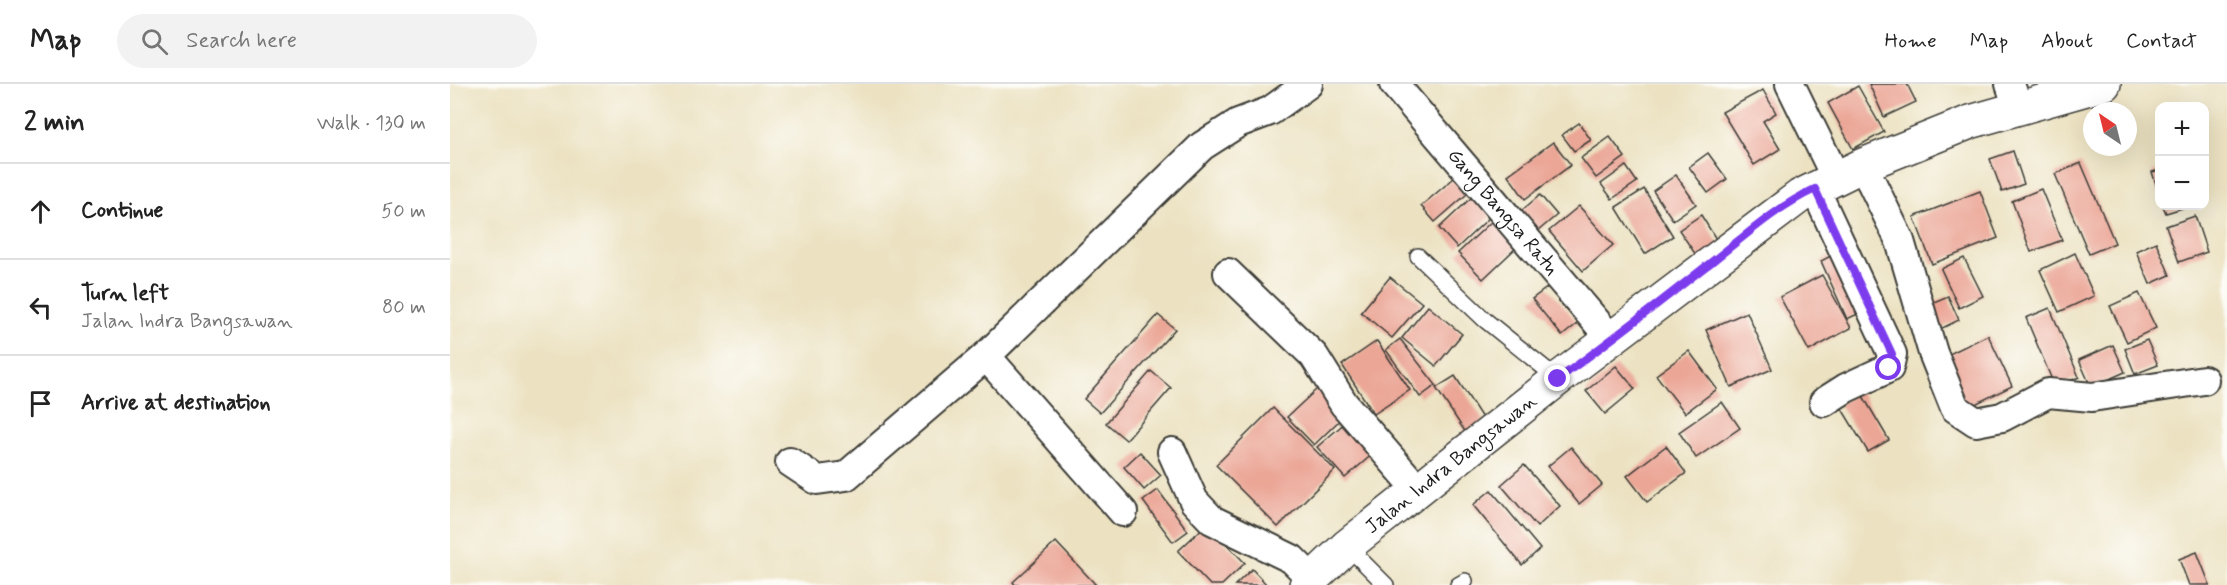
<!DOCTYPE html>
<meta charset="utf-8">
<style>
:root{--surface:#fff;--page:#f2f2f2;--text:#222;--muted:#767676;--line:#e0e0e0}
body{margin:0;font-family:Mynerve,sans-serif;background:var(--page);color:var(--text)}
.controls{position:absolute;right:18px;top:18px;display:grid;overflow:hidden;border-radius:12px;box-shadow:0 6px 24px #0002}
.controls button{width:54px;height:54px;display:grid;place-items:center;padding:0;border:0;border-bottom:2px solid var(--line);background:var(--surface);color:var(--text);font:30px sans-serif}
.compass{position:absolute;left:1633px;top:18px;width:54px;height:54px;border-radius:50%;background:var(--surface);box-shadow:0 6px 24px #0002;rotate:325deg}
.stop{position:absolute;width:18px;height:18px;margin:-14px;border:4px solid #7c3aed;border-radius:50%;background:#fff}
.stop.end{background:#7c3aed;border-color:#fff;box-shadow:0 2px 6px #0008}
.list{margin:0;padding:0;list-style:none}
h2{display:flex;justify-content:space-between;align-items:center;height:78px;margin:0;padding:0 24px;font-size:26px}
h2 small{font-size:20px;font-weight:400;color:var(--muted)}
.list li{display:grid;grid-template-columns:39px 1fr auto;gap:18px;align-items:center;box-sizing:border-box;height:96px;padding:0 24px;border-top:2px solid var(--line)}
.list b{display:block;font-size:22px;white-space:nowrap}
.list p{margin:0;font-size:20px;white-space:nowrap;color:var(--muted)}
.list em{font-size:20px;font-style:normal;color:var(--muted)}
.icon{flex:none;width:33px;height:33px;fill:none;stroke:currentColor;stroke-width:2;stroke-linecap:round;stroke-linejoin:round}
.map{position:relative;flex:none;width:1777px;height:501px;overflow:hidden}
header{display:flex;align-items:center;gap:36px;box-sizing:border-box;height:84px;padding:0 30px;background:var(--surface);border-bottom:2px solid var(--line)}
header strong{font-size:28px}
nav{display:flex;gap:33px;margin-inline-start:auto;font-size:21px}
.search{width:420px;height:54px;background:var(--page);display:flex;align-items:center;gap:15px;box-sizing:border-box;padding:0 21px;border-radius:33px;color:var(--muted);font-size:22px}
main{display:flex}
aside{flex:1;background:var(--surface)}
.map>svg:first-child{display:block}
.building{fill:#eba696}
.lines{fill:none;stroke-linecap:round;stroke-linejoin:round}
.service-casing{stroke:#3b3a35;stroke-width:18}
.minor-casing{stroke:#3b3a35;stroke-width:32}
.tertiary-casing{stroke:#3b3a35;stroke-width:36}
.service{stroke:#fff;stroke-width:15}
.minor{stroke:#fff;stroke-width:28}
.tertiary{stroke:#fff;stroke-width:33}
.route{stroke:#7c3aed;stroke-width:8}
.labels{text-anchor:middle;dominant-baseline:central;stroke-width:5;stroke-linejoin:round;paint-order:stroke}
.street-label{font-size:20px;fill:#1c1c1c;stroke:#fdfcf7}
</style>
<header>
<strong>Map</strong>
<div class="search"><svg class="icon" aria-label="search" viewBox="0 0 24 24"><circle cx="10" cy="10" r="6"/><path d="M15 15l6 6"/></svg>Search here</div>
<nav><a>Home</a><a>Map</a><a>About</a><a>Contact</a></nav>
</header>
<main>
<aside>
<h2>2 min<small>Walk · 130 m</small></h2>
<ul class="list">
<li><svg class="icon" aria-label="ahead" viewBox="0 0 24 24"><path d="M12 20V5M6 11l6-6 6 6"/></svg><div><b>Continue</b></div><em>50 m</em></li>
<li><svg class="icon" aria-label="left" viewBox="0 0 24 24"><path d="M17 20v-9H6M10 6l-5 5 5 5"/></svg><div><b>Turn left</b><p>Jalan Indra Bangsawan</p></div><em>80 m</em></li>
<li><svg class="icon" aria-label="arrive" viewBox="0 0 24 24"><path d="M6 21V4h12l-3 4 3 4H6"/></svg><div><b>Arrive at destination</b></div></li>
</ul>
</aside>
<div class="map">
<svg width="1777" height="501" viewBox="0 0 1777 501">
<rect width="100%" height="100%" fill="#fdfcf7"/>
<filter id="ink" filterUnits="userSpaceOnUse"><feTurbulence type="fractalNoise" baseFrequency=".0167" numOctaves="2"/><feDisplacementMap in="SourceGraphic" scale="12" xChannelSelector="R" yChannelSelector="G"/><feConvolveMatrix kernelMatrix="1 2 1 2 8 2 1 2 1" color-interpolation-filters="sRGB"/></filter>
<filter id="wash" filterUnits="userSpaceOnUse"><feTurbulence type="fractalNoise" baseFrequency=".008" numOctaves="4" result="noise"/><feDisplacementMap in="SourceGraphic" scale="24" xChannelSelector="R" yChannelSelector="G"/><feGaussianBlur stdDeviation="1.35" result="paint"/><feColorMatrix in="noise" values="0 0 0 0 0 0 0 0 0 0 0 0 0 0 0 0 0 1.4 0 .05"/><feComposite in="paint" operator="in"/></filter>
<g filter="url(#wash)">
<rect width="100%" height="100%" fill="#ece2c2"/>
<g id="blocks">
<!-- building -->
<g class="building">
<path d="M1419,0H1457L1466,18L1434,33Z"/>
<path d="M1408,2L1434,48L1403,65L1378,19Z"/>
<path d="M1313,6L1326,29L1313,37L1330,65L1304,81L1272,28Z"/>
<path d="M1129,39L1141,56L1124,67L1112,51Z"/>
<path d="M1160,53L1175,73L1146,94L1131,74Z"/>
<path d="M1103,58L1121,81L1075,115L1058,91Z"/>
<path d="M1563,67L1574,100L1552,108L1540,75Z"/>
<path d="M1258,69L1277,95L1258,109L1239,83Z"/>
<path d="M1631,79L1665,159L1639,170L1605,90Z"/>
<path d="M1176,82L1187,98L1162,115L1151,100Z"/>
<path d="M1710,86V109H1709L1702,88Z"/>
<path d="M1010,89L1024,104L985,138L971,122Z"/>
<path d="M1226,91L1246,120L1223,136L1203,107Z"/>
<path d="M1194,105L1223,152L1195,170L1166,123Z"/>
<path d="M1591,105L1612,156L1581,168L1562,117Z"/>
<path d="M1530,107L1548,154L1482,180L1464,133Z"/>
<path d="M1090,111L1107,131L1088,147L1071,127Z"/>
<path d="M1023,112L1041,132L1007,164L989,144Z"/>
<path d="M1129,122L1163,161L1133,187L1099,147Z"/>
<path d="M1713,122H1739L1716,129Z"/>
<path d="M1251,131L1271,163L1250,177L1229,146Z"/>
<path d="M1745,132L1757,168L1729,178L1716,142Z"/>
<path d="M1043,136L1068,162L1033,195L1008,169Z"/>
<path d="M1706,158L1720,191L1700,200L1686,167Z"/>
<path d="M1392,166L1419,225L1397,235L1371,177Z"/>
<path d="M1625,169L1644,212L1609,228L1590,186Z"/>
<path d="M1514,174L1533,212L1509,224L1491,185Z"/>
<path d="M1372,191L1401,244L1359,267L1330,213Z"/>
<path d="M940,193L972,219L942,254L911,228Z"/>
<path d="M1098,203L1128,239L1112,252L1082,215Z"/>
<path d="M1689,209L1706,244L1677,258L1660,222Z"/>
<path d="M1498,212L1509,236L1482,249L1470,224Z"/>
<path d="M978,222L1012,250L986,282L952,254Z"/>
<path d="M1600,224L1629,293L1605,303L1576,234Z"/>
<path d="M1297,228L1322,285L1281,303L1256,246Z"/>
<path d="M708,231L725,245L650,329L634,315Z"/>
<path d="M1538,251L1562,302L1517,324L1493,273Z"/>
<path d="M950,255L986,301L970,313L936,266Z"/>
<path d="M1697,256L1708,281L1685,290L1675,265Z"/>
<path d="M927,257L960,306L924,330L892,281Z"/>
<path d="M1663,261L1675,288L1641,303L1629,276Z"/>
<path d="M1239,267L1267,305L1235,329L1206,291Z"/>
<path d="M1166,282L1185,305L1155,330L1136,307Z"/>
<path d="M701,287L721,304L676,356L656,339Z"/>
<path d="M1005,292L1034,337L1016,349L986,304Z"/>
<path d="M868,304L894,332L864,361L837,333Z"/>
<path d="M1410,307L1439,356L1418,368L1389,320Z"/>
<path d="M1272,318L1290,344L1246,374L1229,348Z"/>
<path d="M823,324L885,386L828,443L766,381Z"/>
<path d="M897,337L925,368L895,394L867,363Z"/>
<path d="M1216,362L1236,389L1197,418L1177,392Z"/>
<path d="M1121,363L1152,401L1129,420L1098,382Z"/>
<path d="M690,368L711,391L694,406L674,383Z"/>
<path d="M1074,381L1110,422L1087,443L1051,401Z"/>
<path d="M708,406L738,447L723,458L693,417Z"/>
<path d="M1041,406L1090,465L1072,481L1023,421Z"/>
<path d="M757,440L795,479L772,501H760L728,467Z"/>
<path d="M606,458L646,501H565L563,498Z"/>
<path d="M1747,468L1760,501H1739L1729,475Z"/>
<path d="M802,485L817,501H785Z"/>
</g>
</g>
</g>
<g filter="url(#ink)">
<use href="#blocks" fill-opacity="0" stroke="#3b3a35" stroke-width="1.5"/>
<g class="lines">
<defs>
<g id="service">
<path d="M968,172L1035,236L1108,295"/>
<path d="M897,462L936,501"/>
<path d="M1008,501L1015,497"/>
</g>
<g id="minor">
<path id="s1" d="M944,0L1162,256"/>
<path d="M1340,0L1386,94"/>
<path d="M1560,0L1568,24"/>
<path d="M1413,81L1450,157L1483,269L1505,324L1526,338L1552,333L1598,309L1642,313L1754,296"/>
<path d="M1365,105L1442,270L1439,284L1396,304L1374,318"/>
<path d="M778,189L864,272L894,320L969,407"/>
<path d="M536,272L673,428"/>
<path d="M722,368L744,417L762,436L842,475L863,496"/>
<path d="M340,378L367,396L396,392L536,272L752,62L788,39L820,27L858,0"/>
</g>
<g id="tertiary">
<path id="s2" d="M856,501L897,462L1108,295L1350,112L1413,81L1520,38L1654,0"/>
</g>
</defs>
<!-- service casing -->
<use href="#service" class="service-casing"/>
<!-- minor casing -->
<use href="#minor" class="minor-casing"/>
<!-- tertiary casing -->
<use href="#tertiary" class="tertiary-casing"/>
<!-- service -->
<use href="#service" class="service"/>
<!-- minor -->
<use href="#minor" class="minor"/>
<!-- tertiary -->
<use href="#tertiary" class="tertiary"/>
</g>
</g>
<g class="lines" filter="url(#ink)">
<!-- route -->
<path class="route" d="M1108,295C1161,257 1213,216 1264,176C1296,151 1328,122 1365,105L1442,270L1439,284"/>
</g>
<g class="labels">
<!-- street labels -->
<g class="street-label">
<text stroke="none"><textPath href="#s1" startOffset="168">Gang Bangsa Ratu</textPath></text>
<text stroke="none"><textPath href="#s2" startOffset="189">Jalan Indra Bangsawan</textPath></text>
</g>
</g>
</svg>
<div class="controls">
<button>+</button>
<button>−</button>
</div>
<svg class="compass" viewBox="-18 -18 36 36"><path d="M0-13l5 13h-10z" fill="#e53935"/><path d="M0 13l5-13h-10z" fill="#767676"/></svg>
<div class="stop" style="left:1439px;top:284px"></div>
<div class="stop end" style="left:1108px;top:295px"></div>
</div>
</main>
